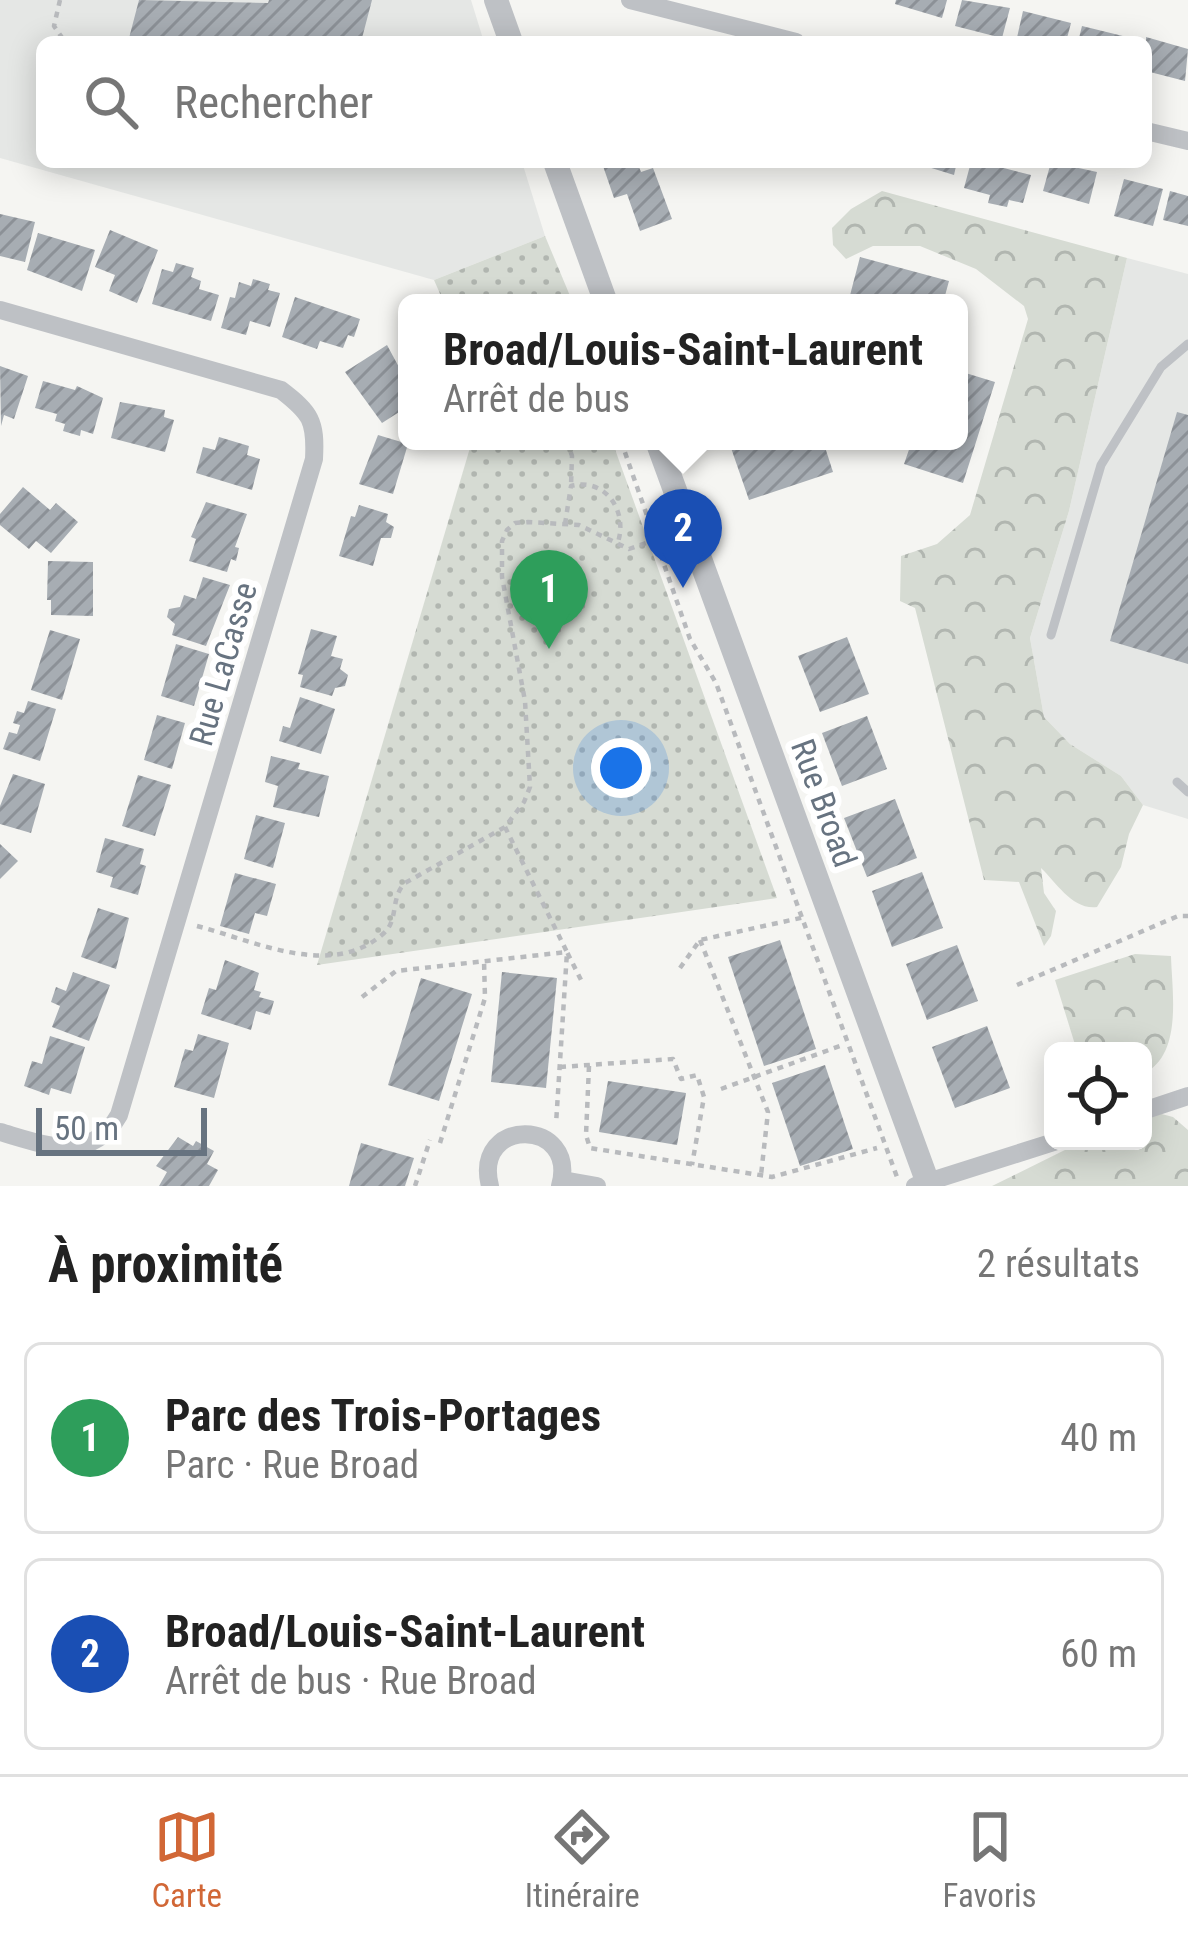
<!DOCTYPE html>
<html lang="fr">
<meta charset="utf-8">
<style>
:root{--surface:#fff;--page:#f2f2f2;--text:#222;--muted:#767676;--line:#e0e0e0;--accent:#d16736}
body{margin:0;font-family:"Roboto Condensed",sans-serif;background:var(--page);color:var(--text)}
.controls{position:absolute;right:36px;bottom:36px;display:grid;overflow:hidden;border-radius:18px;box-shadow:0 6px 30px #0003}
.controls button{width:108px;height:108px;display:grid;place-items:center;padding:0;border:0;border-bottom:3px solid var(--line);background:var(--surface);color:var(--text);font:60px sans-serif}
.scale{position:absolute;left:36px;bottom:30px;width:171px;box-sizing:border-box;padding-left:12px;border:6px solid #677380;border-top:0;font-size:33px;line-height:42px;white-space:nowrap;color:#677380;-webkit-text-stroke:9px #fff;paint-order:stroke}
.you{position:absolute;left:621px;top:768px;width:42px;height:42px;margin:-30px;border:9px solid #fff;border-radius:50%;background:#1a73e8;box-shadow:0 0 0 18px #1a73e833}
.badge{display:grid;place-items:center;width:78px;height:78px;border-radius:50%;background:var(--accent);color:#fff;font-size:39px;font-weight:700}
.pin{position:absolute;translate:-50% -99px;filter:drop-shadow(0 3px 6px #0008)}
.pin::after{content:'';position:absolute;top:63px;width:42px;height:36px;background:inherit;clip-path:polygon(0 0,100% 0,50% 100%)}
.popup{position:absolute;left:398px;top:294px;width:570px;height:156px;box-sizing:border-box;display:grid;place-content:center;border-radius:18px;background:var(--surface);filter:drop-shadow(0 3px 9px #0005);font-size:39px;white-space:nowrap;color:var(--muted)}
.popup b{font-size:45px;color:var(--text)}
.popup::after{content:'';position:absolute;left:50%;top:100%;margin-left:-24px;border:24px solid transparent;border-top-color:var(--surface)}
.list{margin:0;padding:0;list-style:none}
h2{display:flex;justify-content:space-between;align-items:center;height:156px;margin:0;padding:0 48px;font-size:51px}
h2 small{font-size:39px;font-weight:400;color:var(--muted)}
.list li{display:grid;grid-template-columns:78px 1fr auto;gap:36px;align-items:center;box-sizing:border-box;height:192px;margin:0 24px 24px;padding:0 24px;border:3px solid var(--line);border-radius:18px}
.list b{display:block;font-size:45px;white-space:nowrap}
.list p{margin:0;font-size:39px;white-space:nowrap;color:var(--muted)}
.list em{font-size:39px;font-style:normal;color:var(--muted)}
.icon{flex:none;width:66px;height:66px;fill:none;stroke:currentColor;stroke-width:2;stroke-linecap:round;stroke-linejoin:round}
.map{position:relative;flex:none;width:1188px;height:1186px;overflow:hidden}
.search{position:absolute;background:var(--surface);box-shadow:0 6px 30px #0003;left:36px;right:36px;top:36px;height:132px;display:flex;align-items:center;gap:30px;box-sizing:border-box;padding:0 42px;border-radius:18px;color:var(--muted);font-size:45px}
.sheet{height:588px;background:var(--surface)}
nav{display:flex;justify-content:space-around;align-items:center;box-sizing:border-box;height:168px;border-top:3px solid var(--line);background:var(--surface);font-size:33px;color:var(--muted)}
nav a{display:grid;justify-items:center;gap:6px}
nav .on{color:var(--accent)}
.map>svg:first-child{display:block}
.built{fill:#e5e7e5}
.forest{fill:url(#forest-crowns)}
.park{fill:url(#park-dots)}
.building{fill:url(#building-hatch)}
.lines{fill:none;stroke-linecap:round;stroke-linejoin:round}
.path{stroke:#b8babd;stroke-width:4.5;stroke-dasharray:6 6;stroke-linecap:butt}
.service{stroke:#bec1c5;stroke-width:9}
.minor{stroke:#bec1c5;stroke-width:18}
.tertiary{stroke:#bec1c5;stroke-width:24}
.labels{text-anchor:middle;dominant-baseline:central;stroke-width:12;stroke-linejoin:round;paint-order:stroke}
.street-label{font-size:33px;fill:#677380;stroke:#fff}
</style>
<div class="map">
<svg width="1188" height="1186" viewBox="0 0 1188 1186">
<defs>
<pattern id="forest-crowns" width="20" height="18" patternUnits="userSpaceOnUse" patternTransform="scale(3)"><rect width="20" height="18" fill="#d6dbd3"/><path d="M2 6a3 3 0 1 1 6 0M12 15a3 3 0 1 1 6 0" fill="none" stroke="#b1b6b0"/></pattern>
<pattern id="park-dots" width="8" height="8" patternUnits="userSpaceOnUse" patternTransform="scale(3)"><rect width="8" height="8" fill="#d6dbd3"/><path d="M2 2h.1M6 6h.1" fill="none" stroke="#b1b6b0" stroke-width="1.8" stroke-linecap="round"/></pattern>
<pattern id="building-hatch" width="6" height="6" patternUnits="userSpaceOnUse" patternTransform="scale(3)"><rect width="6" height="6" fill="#a7adb3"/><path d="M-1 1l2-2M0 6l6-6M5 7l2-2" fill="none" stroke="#8c9197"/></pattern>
</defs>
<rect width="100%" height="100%" fill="#f5f5f2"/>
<!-- built -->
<g class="built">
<path d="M0,0H471L484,42H42V162H522L545,236L434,280L0,158Z"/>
<path d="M1127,258L1188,274V819L1143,805L1121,776L1070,744L1044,717L1030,638L1069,511Z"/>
</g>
<!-- forest -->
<g class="forest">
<path d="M882,191L1127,258L1069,511L1030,638L1044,717L1070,744L1121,776L1143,805L1129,834L1121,867L1097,907C1072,910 1057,883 1041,868L1044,893L1056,911L1051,936L1044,946L1019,882L984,880L915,608L900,601L901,556L937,544L970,515L1028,319L1024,306L976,269L920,246H873L846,259L833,245L832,228L851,209Z"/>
<path d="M1135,954L1171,956C1172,993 1183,1055 1143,1074V1051H1077L1055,980Z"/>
<path d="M1154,1112L1173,1117L1188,1130V1186H992L1083,1141H1143V1113Z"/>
</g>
<!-- park -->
<g class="park">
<path d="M545,236L573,303H444L434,280Z"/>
<path d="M472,441H612L777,898L317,965Z"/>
</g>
<!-- building -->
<g class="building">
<path d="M139,0L268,3L269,0H372L361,42H128Z"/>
<path d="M896,0H947L942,18L895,4Z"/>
<path d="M962,0L1010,8L1002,38L955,26Z"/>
<path d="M1023,11L1071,23L1066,42H1016Z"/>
<path d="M1082,26L1131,38L1129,42H1078Z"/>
<path d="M1146,37L1188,49L1185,81L1146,71Z"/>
<path d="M615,162H637L641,172L653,168L672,219L640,231L627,194L614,198L603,166Z"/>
<path d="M912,162H957L954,175Z"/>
<path d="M971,162H1001L1000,167L1031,175L1023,203L1009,200L1007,207L988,203L990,195L964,188Z"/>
<path d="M1051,162L1097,172L1089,204L1043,191Z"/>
<path d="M1124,179L1163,189L1153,226L1114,216Z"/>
<path d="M1170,191L1188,196V226L1163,220Z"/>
<path d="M0,214L35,222L25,262L0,256Z"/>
<path d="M110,230L158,250L137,303L109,291L115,275L95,267Z"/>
<path d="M38,233L95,250L82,291L27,270Z"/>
<path d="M860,257L949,281L943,303H848Z"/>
<path d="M176,263L194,268L191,277L201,281L199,289L219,295L211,321L152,304L162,269L173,272Z"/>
<path d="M253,279L270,284L268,290L280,293L270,327L250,321L246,335L221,328L230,297L235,298L239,282L251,286Z"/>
<path d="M295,297L360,319L354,337L348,335L343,348L320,341L317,349L282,337Z"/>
<path d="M387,345L407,382V407L382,423L345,372Z"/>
<path d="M0,366L28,376L14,419L4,415L1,426Z"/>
<path d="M959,371L995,382L963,483L904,464L912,441H959Z"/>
<path d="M43,381L75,390L77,386L103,398L93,434L81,430L80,436L63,431L65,424L55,421L57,414L35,408Z"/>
<path d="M120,402L165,410L164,417L174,420L165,452L111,438Z"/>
<path d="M1177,412L1188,415V664L1110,641Z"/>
<path d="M378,435L408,444L393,494L359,484Z"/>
<path d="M219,437L249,446L247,455L260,459L252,490L196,473L203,447L215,450Z"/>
<path d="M742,441H823L833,472L749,500L730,445Z"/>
<path d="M23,487L50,510L56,503L78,522L51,553L36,541L29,549L0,525V514Z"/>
<path d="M206,502L247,514L235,547L239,548L236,561L231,559L227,572L189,561L196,539L191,537Z"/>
<path d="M359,505L388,514L386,522L394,527L391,538H381L373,566L339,556L351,516L355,517Z"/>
<path d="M48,561L93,562V616L51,615V600H47Z"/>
<path d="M203,577L230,585L206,646L172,635L175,624L167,617L169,609L180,607L184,595L196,599Z"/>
<path d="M311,629L337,636L331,656L343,659L340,669L348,675L345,686L335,688L332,696L300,687L303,675L298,674Z"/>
<path d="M50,630L80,639L62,700L31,690Z"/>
<path d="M847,637L869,694L820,712L798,656Z"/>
<path d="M176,644L209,654L194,706L161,696Z"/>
<path d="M300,697L335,709L321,754L279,741L283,726L290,728Z"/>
<path d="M28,701L56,709L40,761L3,749L9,732L17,734L20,725L13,723L17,711L24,713Z"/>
<path d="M157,715L185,723L172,769L144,760Z"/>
<path d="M867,716L887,769L842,786L822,733Z"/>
<path d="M271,756L300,763L298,769L329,776L319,817L273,807L278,786L265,782Z"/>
<path d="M13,774L45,784L31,833L0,824V806Z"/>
<path d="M138,775L171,785L155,836L122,826Z"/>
<path d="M895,799L917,858L867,877L844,818Z"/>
<path d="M256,815L285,823L273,868L244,859Z"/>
<path d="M105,838L144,849L140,864L146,866L138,895L110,887L113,877L96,872Z"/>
<path d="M0,844L18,861L0,879Z"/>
<path d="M922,872L943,928L892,947L872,891Z"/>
<path d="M235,873L276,884L267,916L255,913L249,934L220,926Z"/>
<path d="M98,908L129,918L116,969L81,957Z"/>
<path d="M780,940L816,1049L764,1066L728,957Z"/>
<path d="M957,945L978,1001L927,1020L906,964Z"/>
<path d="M225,960L259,973L254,990L261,992L259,997L274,1001L270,1015L256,1011L251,1030L201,1014L209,988L216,990Z"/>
<path d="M73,972L110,985L89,1041L52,1027L60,1006L51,1002L56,987L66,991Z"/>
<path d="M502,972L557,978L546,1088L491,1082Z"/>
<path d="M421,978L472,994L439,1101L388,1085Z"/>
<path d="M987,1026L1010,1088L955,1108L932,1047Z"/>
<path d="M198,1034L229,1043L214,1098L174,1087L185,1049L193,1051Z"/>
<path d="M50,1036L85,1047L71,1094L51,1088L49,1095L24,1086L32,1061L42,1064Z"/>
<path d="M825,1065L853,1149L800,1166L772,1083Z"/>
<path d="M608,1081L686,1093L677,1145L599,1132Z"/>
<path d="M178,1137L193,1146L196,1141L214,1151L207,1164L218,1170L209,1186H159L167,1172L156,1166Z"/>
<path d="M361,1143L414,1158L405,1186H349Z"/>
</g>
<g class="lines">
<!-- path -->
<g class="path">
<path d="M60,0L54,26L65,42"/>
<path d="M403,162H407"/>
<path d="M567,441L572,456L571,486"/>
<path d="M621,441L690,639L716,683L897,1177"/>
<path d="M565,524L571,486C605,477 628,511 618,542"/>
<path d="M505,827L567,952L556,1124"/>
<path d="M197,926C255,941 332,980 384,933C399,919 390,898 405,883L505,827L524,802L530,787L525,701L502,577V541L507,530L515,523L528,522L579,525L629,549L666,536"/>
<path d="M700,940L768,1112L761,1175"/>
<path d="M680,968L700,940L805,917"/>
<path d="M1017,985L1178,916H1188"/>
<path d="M362,997L396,971L567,952L581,980"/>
<path d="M589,1066L586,1135L590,1148L772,1177L877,1148"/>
<path d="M560,1067L673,1059L681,1079L697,1075L704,1097L692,1165"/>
<path d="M721,1089L840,1046"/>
<path d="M440,1143L485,998L484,960"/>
<path d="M415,1186L430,1140"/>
</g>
<!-- service -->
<g class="service">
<path d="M1051,635L1101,465L1161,367L1188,344"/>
<path d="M1177,782L1188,792"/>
</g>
<!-- minor -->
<g class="minor">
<path d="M630,0L796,42"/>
<path d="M1146,131L1188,141"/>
<path d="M0,310L281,390C311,413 316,421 314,459L119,1115C91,1164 45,1145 0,1132"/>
<path d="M1143,1111L1188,1096"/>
<path d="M563,1180L597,1186"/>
<path d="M490,1186C472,1116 579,1118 560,1186"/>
<path d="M915,1186L1057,1141"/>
</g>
<!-- tertiary -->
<g class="tertiary">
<path d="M496,0L511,42"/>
<path d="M555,162L606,303"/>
<path d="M657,441L929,1186"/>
</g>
</g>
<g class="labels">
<!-- street labels -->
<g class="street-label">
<text transform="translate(223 664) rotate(-74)">Rue LaCasse</text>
<text transform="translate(824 803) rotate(70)">Rue Broad</text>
</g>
</g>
</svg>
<div class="controls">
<button><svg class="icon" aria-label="locate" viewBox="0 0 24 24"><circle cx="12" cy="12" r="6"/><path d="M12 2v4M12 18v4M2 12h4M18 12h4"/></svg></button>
</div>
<div class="scale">50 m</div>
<div class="you"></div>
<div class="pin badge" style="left:549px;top:649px;background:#2e9e5b">1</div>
<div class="pin badge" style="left:683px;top:588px;background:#1a4fb4">2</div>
<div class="popup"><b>Broad/Louis-Saint-Laurent</b>Arrêt de bus</div>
<div class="search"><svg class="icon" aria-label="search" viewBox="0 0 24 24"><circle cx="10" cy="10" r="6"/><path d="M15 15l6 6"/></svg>Rechercher</div>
</div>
<section class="sheet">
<h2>À proximité<small>2 résultats</small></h2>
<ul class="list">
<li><span class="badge" style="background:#2e9e5b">1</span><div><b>Parc des Trois-Portages</b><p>Parc · Rue Broad</p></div><em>40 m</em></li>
<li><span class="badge" style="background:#1a4fb4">2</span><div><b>Broad/Louis-Saint-Laurent</b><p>Arrêt de bus · Rue Broad</p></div><em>60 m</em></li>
</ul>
</section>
<nav>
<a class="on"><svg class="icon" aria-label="map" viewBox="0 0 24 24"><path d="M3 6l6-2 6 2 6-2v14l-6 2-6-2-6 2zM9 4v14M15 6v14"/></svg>Carte</a>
<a><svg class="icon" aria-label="directions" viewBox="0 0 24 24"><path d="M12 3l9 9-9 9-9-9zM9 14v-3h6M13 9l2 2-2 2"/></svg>Itinéraire</a>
<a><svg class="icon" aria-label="saved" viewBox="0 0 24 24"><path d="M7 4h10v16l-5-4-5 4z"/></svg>Favoris</a>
</nav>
